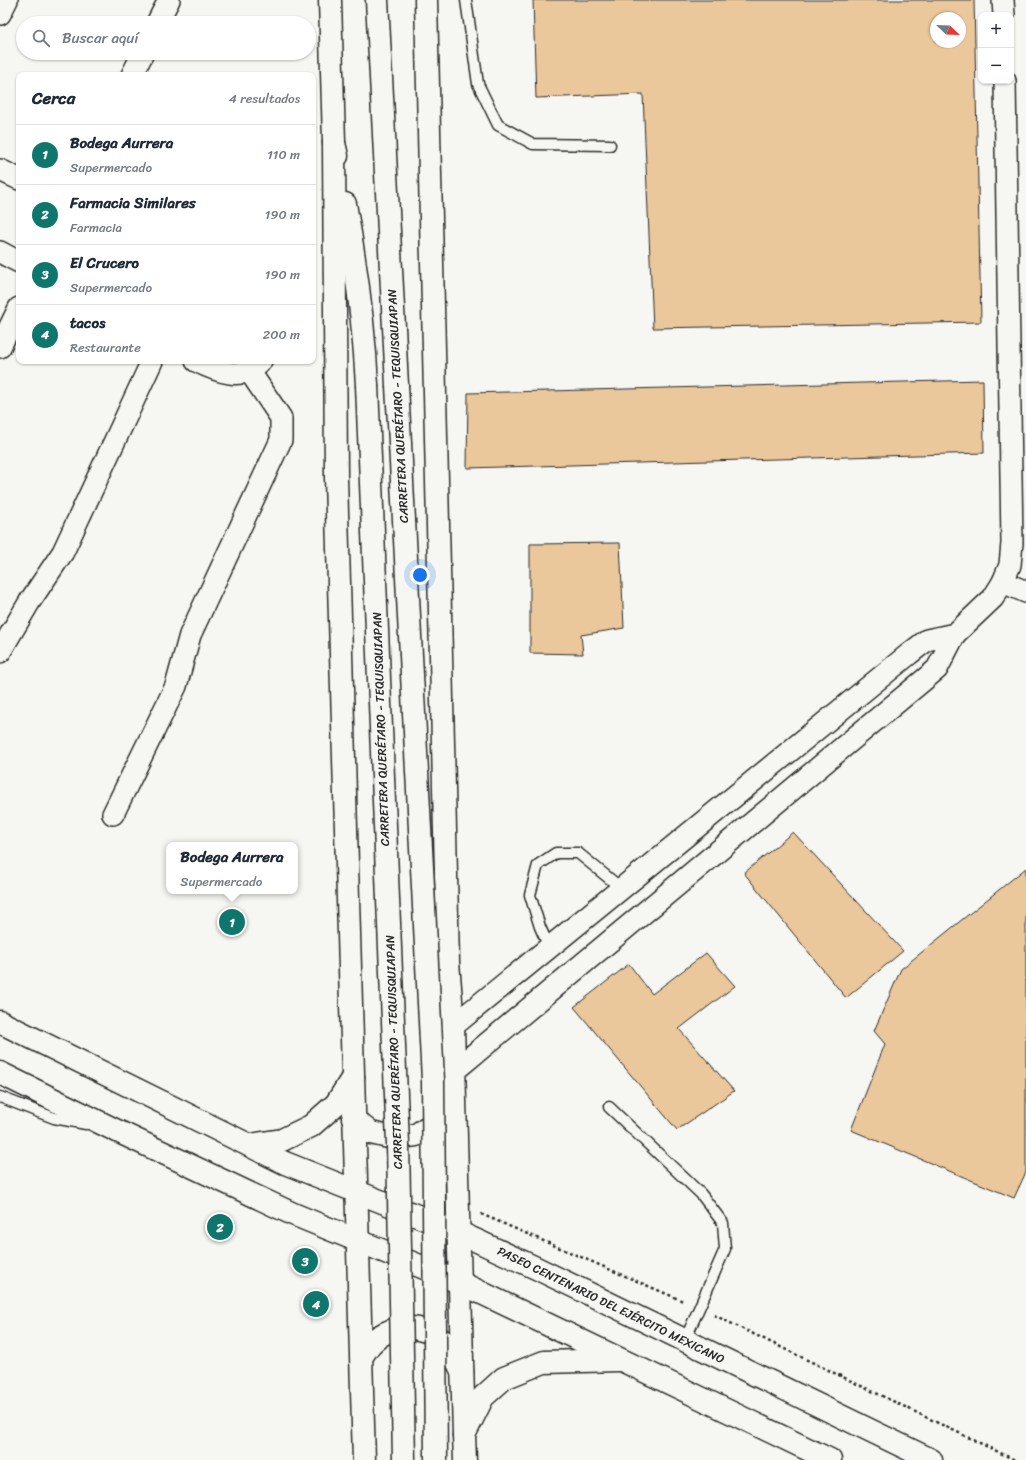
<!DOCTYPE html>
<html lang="es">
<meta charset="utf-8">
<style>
:root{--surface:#fff;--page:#f2f2f3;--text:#1f2937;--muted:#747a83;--line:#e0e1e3;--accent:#0f766e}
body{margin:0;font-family:Sriracha,sans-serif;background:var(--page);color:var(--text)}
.controls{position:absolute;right:12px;top:12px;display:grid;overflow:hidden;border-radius:8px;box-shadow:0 1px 3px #0004}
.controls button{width:36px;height:36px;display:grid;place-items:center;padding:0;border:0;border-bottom:1px solid var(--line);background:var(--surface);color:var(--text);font:20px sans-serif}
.compass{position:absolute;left:930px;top:12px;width:36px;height:36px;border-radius:50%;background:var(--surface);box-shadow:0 1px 3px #0004;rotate:113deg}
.you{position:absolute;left:420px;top:575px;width:14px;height:14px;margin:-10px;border:3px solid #fff;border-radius:50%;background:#1a73e8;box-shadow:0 0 0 6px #1a73e833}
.badge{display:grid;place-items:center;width:26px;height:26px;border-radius:50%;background:var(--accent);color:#fff;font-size:13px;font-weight:700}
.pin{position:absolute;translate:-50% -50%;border:2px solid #fff;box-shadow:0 1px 4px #0006}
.popup{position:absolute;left:166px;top:842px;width:132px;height:52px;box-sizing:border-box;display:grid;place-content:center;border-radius:8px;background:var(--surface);filter:drop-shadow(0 1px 3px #0005);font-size:13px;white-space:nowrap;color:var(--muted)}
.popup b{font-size:15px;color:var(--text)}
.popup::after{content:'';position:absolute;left:50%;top:100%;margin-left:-8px;border:8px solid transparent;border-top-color:var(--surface)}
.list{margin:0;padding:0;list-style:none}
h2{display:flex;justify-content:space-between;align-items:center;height:52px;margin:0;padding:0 16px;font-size:17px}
h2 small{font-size:13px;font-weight:400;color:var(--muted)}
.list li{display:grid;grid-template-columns:26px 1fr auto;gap:12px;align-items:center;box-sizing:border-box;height:60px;padding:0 16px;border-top:1px solid var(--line)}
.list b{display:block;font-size:15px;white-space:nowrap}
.list p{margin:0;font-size:13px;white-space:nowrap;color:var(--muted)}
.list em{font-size:13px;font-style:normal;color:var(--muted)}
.icon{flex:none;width:22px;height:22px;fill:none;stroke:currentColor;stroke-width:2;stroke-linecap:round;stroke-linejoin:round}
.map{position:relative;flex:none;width:1026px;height:1460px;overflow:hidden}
.search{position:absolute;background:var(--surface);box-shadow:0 1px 3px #0004;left:16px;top:16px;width:300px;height:44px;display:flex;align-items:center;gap:10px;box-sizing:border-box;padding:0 14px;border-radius:22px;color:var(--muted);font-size:15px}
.panel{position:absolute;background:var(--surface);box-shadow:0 1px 3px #0004;left:16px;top:72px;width:300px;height:292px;border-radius:8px}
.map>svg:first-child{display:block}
.building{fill:#ebc89c;stroke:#2b2b2b;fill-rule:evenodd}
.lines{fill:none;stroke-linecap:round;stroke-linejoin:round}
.service-casing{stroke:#2b2b2b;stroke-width:13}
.minor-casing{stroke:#2b2b2b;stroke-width:24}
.secondary-casing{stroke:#2b2b2b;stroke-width:25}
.path{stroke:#2b2b2b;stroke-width:2.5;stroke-dasharray:3 3;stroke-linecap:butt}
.service{stroke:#f6f6f2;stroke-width:10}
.minor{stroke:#f6f6f2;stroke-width:21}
.secondary{stroke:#f6f6f2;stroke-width:22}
.secondary-bridge-casing{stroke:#2b2b2b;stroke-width:25;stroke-linecap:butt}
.secondary-bridge{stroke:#f6f6f2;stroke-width:22}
.labels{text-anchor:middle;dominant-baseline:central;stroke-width:4;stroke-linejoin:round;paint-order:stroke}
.street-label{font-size:12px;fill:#2b2b2b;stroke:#f6f6f2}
</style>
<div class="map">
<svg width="1026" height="1460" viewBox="0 0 1026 1460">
<rect width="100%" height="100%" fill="#f6f6f2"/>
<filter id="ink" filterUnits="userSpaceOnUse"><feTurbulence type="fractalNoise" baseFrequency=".025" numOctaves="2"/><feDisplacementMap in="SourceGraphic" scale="8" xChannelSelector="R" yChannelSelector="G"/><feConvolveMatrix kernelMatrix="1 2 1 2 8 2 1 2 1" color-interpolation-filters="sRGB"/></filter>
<g filter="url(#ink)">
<!-- building -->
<g class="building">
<path d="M533,0H974L981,322L653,328L643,94L536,98ZM936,18H960V42H936Z"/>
<path d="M983,380L984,453L467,468L468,393Z"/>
<path d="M620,543L624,628L581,635L583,654L530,653V544Z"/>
<path d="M793,832L903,951L846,998L744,873Z"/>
<path d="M1026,868V1172L1014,1198L851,1130L885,1044L874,1031L901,969Z"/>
<path d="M706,953L735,986L679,1029L734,1091L677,1130L574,1007L629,964L652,994Z"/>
</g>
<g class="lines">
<defs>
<g id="service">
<path d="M466,0L478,84L498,125L533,144L610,145"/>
<path d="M549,947L540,927L530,895L538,865L556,853H578L621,888"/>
<path d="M0,1097L54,1118L86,1124"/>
<path d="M609,1107L701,1194L723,1223L725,1249L685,1340"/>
</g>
<g id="minor">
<path d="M1003,0L1004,15"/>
<path d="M0,14L7,0"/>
<path d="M157,23L169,0"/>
<path d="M132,75L143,53"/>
<path d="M0,170L19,179"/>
<path d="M0,252L19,262"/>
<path d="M0,347L19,308"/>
<path d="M196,361C216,371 245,383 261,361"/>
<path d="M1003,582L1026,592"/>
<path d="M0,652L30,601L63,552L152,361"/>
<path d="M113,814L176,686L190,635L281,440V418L250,372"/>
<path d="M453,1026L909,654L927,640L955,634"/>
<path d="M454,1071L937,669L955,634L993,598L1003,582L1010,565L1012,543L1005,81"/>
</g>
<g id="secondary">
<path d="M330,0L334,143L337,156"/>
<path d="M377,0L397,385"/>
<path d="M426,0L448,962L453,1026L464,1435"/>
<path d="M334,143L336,478L364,1460"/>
<path d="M345,204C356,265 364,324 367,385"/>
<path d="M0,1022L285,1163L460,1233L536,1268L931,1460"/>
<path d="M0,1073L115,1130L293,1214L461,1283L830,1460"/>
<path d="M353,1119L371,1133L393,1138L416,1135L435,1122L443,1109"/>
<path d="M250,1145L282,1140L311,1126L336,1104L353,1077"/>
<path d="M362,1356C366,1350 370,1343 376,1339C399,1320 436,1326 452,1352C456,1358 459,1365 462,1371"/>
<path d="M465,1460L464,1435L483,1397L504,1378L544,1362L619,1360"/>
</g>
</defs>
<!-- service casing -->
<use href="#service" class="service-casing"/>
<!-- minor casing -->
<use href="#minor" class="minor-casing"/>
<!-- secondary casing -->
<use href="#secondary" class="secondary-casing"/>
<!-- path -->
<g class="path">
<path d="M481,1214L683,1301"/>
<path d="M714,1315L1015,1460"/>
</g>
<!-- service -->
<use href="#service" class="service"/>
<!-- minor -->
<use href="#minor" class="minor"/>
<!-- secondary -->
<use href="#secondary" class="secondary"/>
<defs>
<g id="secondary-bridge">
<path d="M367,385L398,1144L404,1460"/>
<path d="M397,385L433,1080L436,1460"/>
</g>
</defs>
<!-- secondary-bridge casing -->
<use href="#secondary-bridge" class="secondary-bridge-casing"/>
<!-- secondary-bridge -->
<use href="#secondary-bridge" class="secondary-bridge"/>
</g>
</g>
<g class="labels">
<!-- street labels -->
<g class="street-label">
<text transform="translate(398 406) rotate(-93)">CARRETERA QUERÉTARO - TEQUISQUIAPAN</text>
<text transform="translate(381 729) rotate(-92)">CARRETERA QUERÉTARO - TEQUISQUIAPAN</text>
<text transform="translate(394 1052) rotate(-92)">CARRETERA QUERÉTARO - TEQUISQUIAPAN</text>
<text transform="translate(611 1305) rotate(26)">PASEO CENTENARIO DEL EJÉRCITO MEXICANO</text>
</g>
</g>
</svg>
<div class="controls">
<button>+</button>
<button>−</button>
</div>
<svg class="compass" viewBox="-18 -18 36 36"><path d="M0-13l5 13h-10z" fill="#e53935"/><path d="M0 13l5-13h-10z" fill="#747a83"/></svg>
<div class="you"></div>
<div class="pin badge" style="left:232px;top:922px">1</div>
<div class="popup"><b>Bodega Aurrera</b>Supermercado</div>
<div class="pin badge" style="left:220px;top:1227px">2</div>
<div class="pin badge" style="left:305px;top:1261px">3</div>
<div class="pin badge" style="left:316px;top:1304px">4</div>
<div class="search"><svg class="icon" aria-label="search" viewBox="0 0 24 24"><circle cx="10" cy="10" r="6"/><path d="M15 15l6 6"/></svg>Buscar aquí</div>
<section class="panel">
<h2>Cerca<small>4 resultados</small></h2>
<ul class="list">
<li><span class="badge">1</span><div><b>Bodega Aurrera</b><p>Supermercado</p></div><em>110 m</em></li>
<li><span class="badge">2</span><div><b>Farmacia Similares</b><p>Farmacia</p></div><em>190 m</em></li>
<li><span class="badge">3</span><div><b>El Crucero</b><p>Supermercado</p></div><em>190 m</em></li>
<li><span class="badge">4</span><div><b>tacos</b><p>Restaurante</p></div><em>200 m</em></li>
</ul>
</section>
</div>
